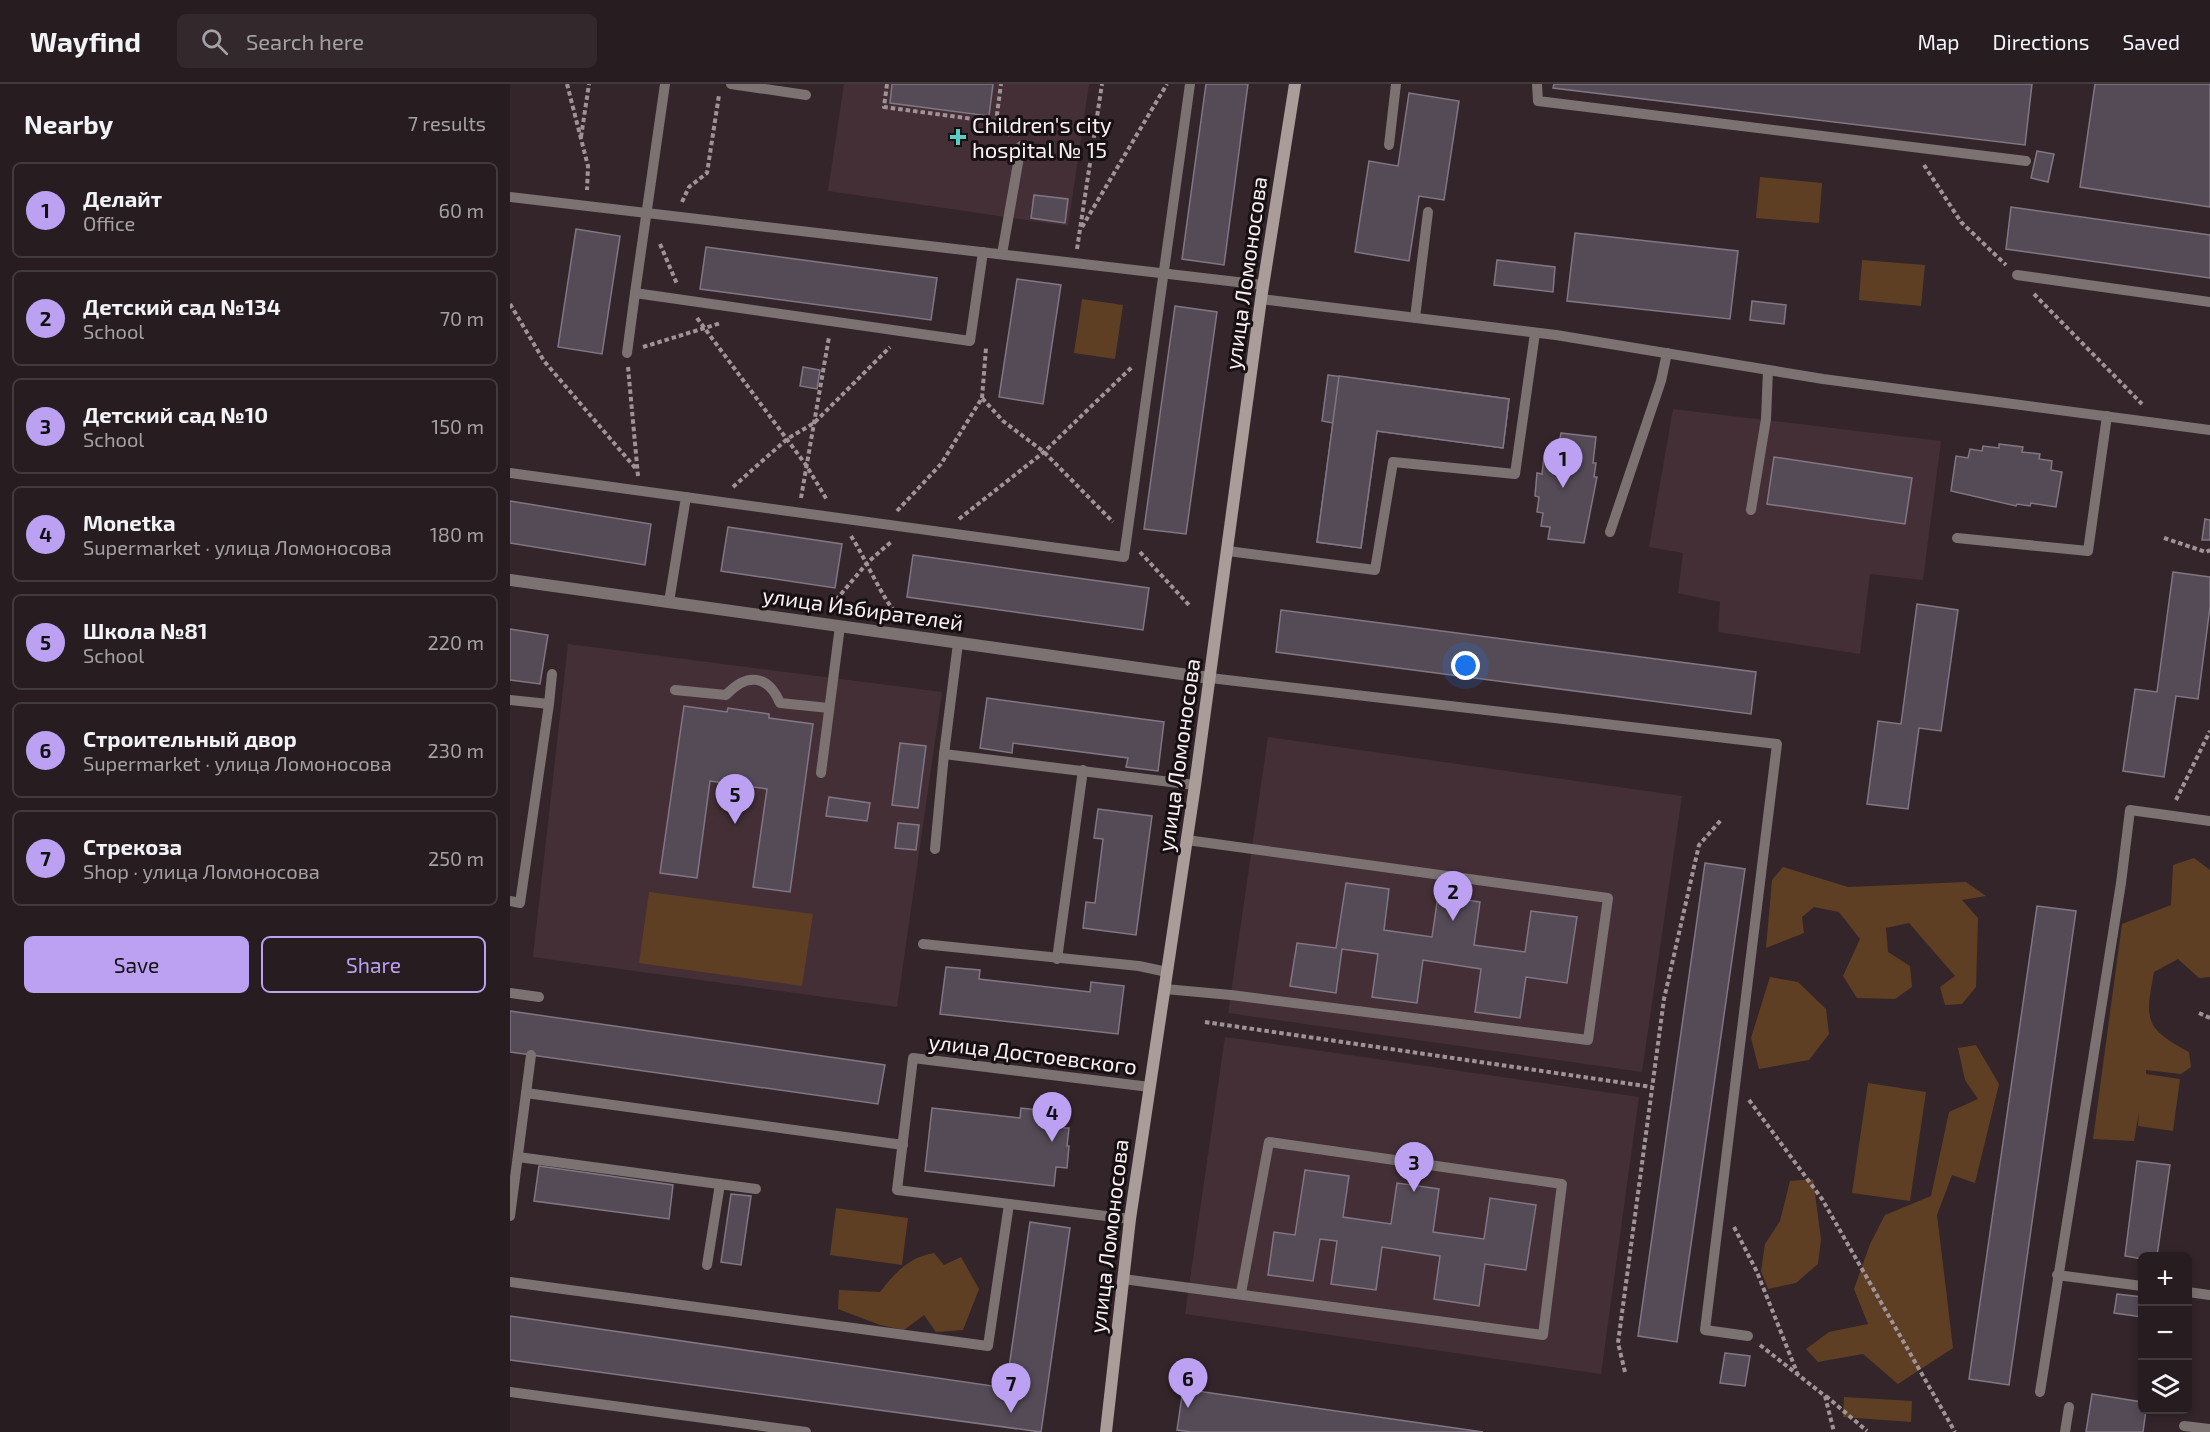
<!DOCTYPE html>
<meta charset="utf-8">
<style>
:root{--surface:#271c20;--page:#33292d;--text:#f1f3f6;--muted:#a4a1a5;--line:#433a3e;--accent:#bca0f2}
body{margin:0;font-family:"Exo 2",sans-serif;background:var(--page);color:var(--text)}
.controls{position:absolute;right:18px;bottom:18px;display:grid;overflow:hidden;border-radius:9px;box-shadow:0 3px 9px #0003}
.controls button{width:54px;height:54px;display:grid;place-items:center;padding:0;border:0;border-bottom:2px solid var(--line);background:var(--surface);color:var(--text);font:30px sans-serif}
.you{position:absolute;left:956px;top:582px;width:21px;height:21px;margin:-15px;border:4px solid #fff;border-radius:50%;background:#1a73e8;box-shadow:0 0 0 9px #1a73e833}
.badge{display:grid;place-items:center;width:39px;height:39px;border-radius:50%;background:var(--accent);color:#111;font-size:20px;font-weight:700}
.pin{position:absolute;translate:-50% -50px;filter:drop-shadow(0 2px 3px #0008)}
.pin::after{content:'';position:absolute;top:32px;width:21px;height:18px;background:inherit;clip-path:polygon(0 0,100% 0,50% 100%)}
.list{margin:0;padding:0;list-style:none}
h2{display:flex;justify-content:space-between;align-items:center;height:78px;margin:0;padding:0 24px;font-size:26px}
h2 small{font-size:20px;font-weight:400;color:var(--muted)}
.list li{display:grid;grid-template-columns:39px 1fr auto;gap:18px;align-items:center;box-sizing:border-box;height:96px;margin:0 12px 12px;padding:0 12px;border:2px solid var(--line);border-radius:9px}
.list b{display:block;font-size:22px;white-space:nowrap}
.list p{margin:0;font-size:20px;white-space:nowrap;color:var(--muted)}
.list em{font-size:20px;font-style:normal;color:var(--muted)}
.actions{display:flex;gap:12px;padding:18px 24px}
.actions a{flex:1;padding:14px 0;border:2px solid var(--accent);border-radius:9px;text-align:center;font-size:21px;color:var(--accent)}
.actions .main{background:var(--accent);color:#111}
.icon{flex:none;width:33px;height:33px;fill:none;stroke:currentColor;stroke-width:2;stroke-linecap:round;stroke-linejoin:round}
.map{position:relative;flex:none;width:1700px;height:1348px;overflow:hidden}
header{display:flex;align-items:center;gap:36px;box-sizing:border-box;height:84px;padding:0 30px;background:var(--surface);border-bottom:2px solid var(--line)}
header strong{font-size:28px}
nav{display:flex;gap:33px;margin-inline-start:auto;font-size:21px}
.search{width:420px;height:54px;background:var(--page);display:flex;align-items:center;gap:15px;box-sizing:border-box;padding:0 21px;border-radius:9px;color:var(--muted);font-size:22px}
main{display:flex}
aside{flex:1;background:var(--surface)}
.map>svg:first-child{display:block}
.built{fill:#442f37}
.green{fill:#5e3f23}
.building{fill:#554b57;stroke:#817683;stroke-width:1.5}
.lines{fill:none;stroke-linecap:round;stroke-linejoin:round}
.path{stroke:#9f9397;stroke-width:4;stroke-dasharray:4.5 3;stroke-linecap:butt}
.lane{stroke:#7b7271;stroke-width:10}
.street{stroke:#7b7271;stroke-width:12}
.secondary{stroke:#a99c99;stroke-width:12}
.poi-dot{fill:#56cec3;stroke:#171013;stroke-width:2}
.labels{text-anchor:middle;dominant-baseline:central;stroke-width:6;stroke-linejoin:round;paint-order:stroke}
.poi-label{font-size:22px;fill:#faf0f3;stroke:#171013;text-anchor:start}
.street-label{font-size:22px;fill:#faf0f3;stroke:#171013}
</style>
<header>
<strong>Wayfind</strong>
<div class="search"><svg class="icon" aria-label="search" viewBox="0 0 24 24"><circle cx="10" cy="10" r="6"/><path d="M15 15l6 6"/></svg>Search here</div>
<nav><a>Map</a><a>Directions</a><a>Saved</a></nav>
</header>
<main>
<aside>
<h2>Nearby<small>7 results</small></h2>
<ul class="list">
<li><span class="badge">1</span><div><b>Делайт</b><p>Office</p></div><em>60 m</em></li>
<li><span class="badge">2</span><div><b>Детский сад №134</b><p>School</p></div><em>70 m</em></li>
<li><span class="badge">3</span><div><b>Детский сад №10</b><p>School</p></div><em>150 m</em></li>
<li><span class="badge">4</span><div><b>Monetka</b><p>Supermarket · улица Ломоносова</p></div><em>180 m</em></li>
<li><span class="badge">5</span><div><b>Школа №81</b><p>School</p></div><em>220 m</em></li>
<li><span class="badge">6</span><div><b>Строительный двор</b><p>Supermarket · улица Ломоносова</p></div><em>230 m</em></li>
<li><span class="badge">7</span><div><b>Стрекоза</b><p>Shop · улица Ломоносова</p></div><em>250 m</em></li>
</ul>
<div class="actions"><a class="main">Save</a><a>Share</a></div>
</aside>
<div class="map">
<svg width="1700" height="1348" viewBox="0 0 1700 1348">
<rect width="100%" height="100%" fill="#34252a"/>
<!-- built -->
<g class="built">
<path d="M334,0H579L558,142L318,107Z"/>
<path d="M1163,325L1431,357L1413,496L1360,490L1350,570L1208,548L1210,518L1168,509L1173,469L1139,463Z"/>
<path d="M58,560L432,608L387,923L23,873Z"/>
<path d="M758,653L1172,712L1132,988L718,929Z"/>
<path d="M715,953L1129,1013L1091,1290L675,1230Z"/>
</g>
<!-- green -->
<g class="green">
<path d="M1250,93L1312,99L1309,139L1246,134Z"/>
<path d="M1352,176L1415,181L1411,222L1349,216Z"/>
<path d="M572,215L613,221L605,275L564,269Z"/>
<path d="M1684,774L1700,786V893L1689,894L1668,875L1644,888C1635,936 1634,944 1679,968L1681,983L1671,990L1636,986V990L1670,995L1663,1047L1628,1042L1629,1028L1624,1057L1583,1055L1612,840L1661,821L1663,781Z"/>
<path d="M1273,783L1338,803L1456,798L1476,812L1452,816L1468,834L1466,903L1452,920L1435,921L1430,903L1445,892L1399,839L1376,844L1378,868L1400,882L1402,903L1385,915L1347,914L1333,892L1350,855L1329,828L1304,823L1292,833L1294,849L1256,864L1262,796Z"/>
<path d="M139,808L303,830L292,902L129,879Z"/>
<path d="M1260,893L1288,898L1316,925L1319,950L1299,976L1249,985L1241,954Z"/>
<path d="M1466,961L1489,1000L1465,1099L1442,1091L1427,1131L1443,1264L1388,1300L1353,1270L1308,1278L1296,1265L1319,1248L1358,1240L1344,1205L1360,1160L1375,1131L1421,1112L1439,1028L1468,1015L1455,996L1448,964Z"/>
<path d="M1358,999L1416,1008L1400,1117L1342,1109Z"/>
<path d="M1303,1095L1311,1155L1308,1180L1286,1199L1258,1205L1251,1187L1255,1160L1270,1137L1280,1097Z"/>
<path d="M326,1124L398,1134L392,1181L320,1171Z"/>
<path d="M424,1169L434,1181L451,1173L469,1205L453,1246L426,1248L414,1231L394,1246L370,1241L328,1225L329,1206L370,1208C385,1189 399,1173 424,1169Z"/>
<path d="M1334,1313L1402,1317L1401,1338L1333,1333Z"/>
</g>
<!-- building -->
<g class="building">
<path d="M382,0H483L479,32L380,19Z"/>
<path d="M696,0H738L714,181L672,175Z"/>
<path d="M1044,0H1522L1515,61L1043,4Z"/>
<path d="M1585,0H1700V123L1570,103Z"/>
<path d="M899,9L949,17L934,116L909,112L899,177L845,168L859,77L888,82Z"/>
<path d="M1527,67L1544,70L1538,98L1521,94Z"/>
<path d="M524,111L558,115L555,139L521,134Z"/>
<path d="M1501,123L1700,151V194L1496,165Z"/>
<path d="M66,145L110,152L92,270L48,263Z"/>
<path d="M1065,149L1228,167L1220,235L1057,217Z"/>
<path d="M196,163L427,194L421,236L190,205Z"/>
<path d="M987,176L1045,183L1043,208L984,201Z"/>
<path d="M507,195L551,201L533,320L489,313Z"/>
<path d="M1242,217L1276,221L1274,240L1240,236Z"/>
<path d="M665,222L707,228L676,450L634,445Z"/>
<path d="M293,283L310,286L307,305L290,302Z"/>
<path d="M818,291L999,315L993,364L867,347L851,464L807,458L823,339L812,337Z"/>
<path d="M829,292L999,315L993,364L867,347L851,464L807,458Z"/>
<path d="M1051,349L1086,353L1083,379H1086L1084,393H1087L1074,459L1038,455L1040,443L1031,442L1033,429L1027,428L1029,413L1025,412L1027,389L1032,390L1034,372H1039L1041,360H1049Z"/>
<path d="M1489,360L1513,363L1512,368L1530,370L1529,375L1542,377L1541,386L1552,388L1546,423L1521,419L1520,422L1507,420L1506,422L1441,407L1446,372L1458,374L1460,365L1472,367L1473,362L1489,364Z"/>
<path d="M1264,373L1402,394L1395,440L1257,420Z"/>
<path d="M0,417L141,440L135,481L0,459Z"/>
<path d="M1695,435L1700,436V456H1692Z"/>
<path d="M218,443L332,460L325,504L211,487Z"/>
<path d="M403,471L639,504L633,546L397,513Z"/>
<path d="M1663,488L1700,493V523L1688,615L1666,612L1654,693L1613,687L1625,605L1647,608Z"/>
<path d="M1407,520L1448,526L1431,647L1409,644L1398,725L1357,720L1368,637L1391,640Z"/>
<path d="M771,526L1246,588L1241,630L766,568Z"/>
<path d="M0,545L38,551L30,600L0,596Z"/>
<path d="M477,614L654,638L648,687L616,683L618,674L503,659L502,669L470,664Z"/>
<path d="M174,622L217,628L218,624L259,630V634L303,640L280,808L243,803L257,705L200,697L187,794L150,789Z"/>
<path d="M390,659L416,662L408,724L382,721Z"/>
<path d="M319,713L360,719L357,737L316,732Z"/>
<path d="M588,725L642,732L626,851L573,844L576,818L585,819L593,755L584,754Z"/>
<path d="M388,739L409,741L406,766L385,764Z"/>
<path d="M1195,779L1235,785L1167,1258L1128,1252Z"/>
<path d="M836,799L879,805L874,846L922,853L928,812L970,818L964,861L1015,868L1021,827L1067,833L1057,899L1016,893L1010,934L965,928L971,885L913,876L907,919L862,913L868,870L832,865L826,909L780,902L787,859L826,864Z"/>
<path d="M1527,822L1566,827L1499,1301L1459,1295Z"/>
<path d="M436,883L470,886L469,895L580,908L581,898L614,902L608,950L430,930Z"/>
<path d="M0,927L375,981L368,1020L0,968Z"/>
<path d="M422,1024L510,1034L511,1024L556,1029L554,1044H559L557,1062H559L557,1084L546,1083L544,1102L415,1087Z"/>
<path d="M1627,1077L1660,1081L1647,1172L1632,1175L1615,1172Z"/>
<path d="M29,1082L163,1101L159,1135L24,1117Z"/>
<path d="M795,1086L839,1092L833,1133L881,1140L887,1099L929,1105L923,1148L974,1155L980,1114L1026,1121L1016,1186L975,1180L969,1222L924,1215L930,1172L872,1163L866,1206L821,1200L827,1157L810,1155L803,1197L758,1191L764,1148L785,1151Z"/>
<path d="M221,1110L241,1112L231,1181L211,1178Z"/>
<path d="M520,1138L560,1144L531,1348L0,1276V1232L496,1304Z"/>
<path d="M1607,1210L1632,1213V1233L1604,1229Z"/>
<path d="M1215,1269L1240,1272L1235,1302L1210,1299Z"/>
<path d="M673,1305L973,1348H681L667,1346Z"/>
<path d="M1582,1310L1632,1318V1326H1636L1633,1348H1576Z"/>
</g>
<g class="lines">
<!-- path -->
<g class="path">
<path d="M57,0L78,82L77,106"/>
<path d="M377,0L374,23L486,38L491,0"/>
<path d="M486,38L500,51"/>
<path d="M71,53L79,0"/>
<path d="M1414,81L1451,138L1496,181"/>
<path d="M172,118L179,103L197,89L209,11"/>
<path d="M572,143L657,0"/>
<path d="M150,160L167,200"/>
<path d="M567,165L592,0"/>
<path d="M1524,210L1632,320"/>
<path d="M0,220L34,277L127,386"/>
<path d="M187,234L296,381L317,416"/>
<path d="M133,263L211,239"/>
<path d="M118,283L128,392"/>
<path d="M472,314L476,264"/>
<path d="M223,403L277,355L304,339L380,263"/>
<path d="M291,414L319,253"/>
<path d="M387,427L431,380L472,314L493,337L534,368L603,438"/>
<path d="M449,435L534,368L623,282"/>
<path d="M341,452C357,477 371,513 389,533"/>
<path d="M1654,454L1696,468L1700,466"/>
<path d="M630,468L679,521"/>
<path d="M326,516L358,478L381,458"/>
<path d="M1666,716L1700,647"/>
<path d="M1689,929L1700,934"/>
<path d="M695,938L1142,1003"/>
<path d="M1239,1016L1312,1115L1445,1348"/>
<path d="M1224,1143L1247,1188L1288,1291"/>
<path d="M1250,1261L1315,1312L1324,1348"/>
<path d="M1115,1288L1108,1259L1154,915L1189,761L1211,736"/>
<path d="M1316,1312L1357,1347"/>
</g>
<!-- lane -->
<g class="lane">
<path d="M155,0L125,209L460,257L473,168"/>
<path d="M221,0L296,11"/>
<path d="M1027,0L1028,17L1516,77"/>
<path d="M879,61L886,0"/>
<path d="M0,113L753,201"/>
<path d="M492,170L511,62"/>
<path d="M1507,191L1700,218"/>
<path d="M751,215L1046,251L1313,295L1700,346"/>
<path d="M905,234L918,128"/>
<path d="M117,269L125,209"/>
<path d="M0,389L614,473L680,0"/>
<path d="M1241,426L1256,335L1258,286"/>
<path d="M1100,448L1151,297L1157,269"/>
<path d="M1447,454L1578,467L1597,332"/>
<path d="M718,467L865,486L883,378L1005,390L1025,249"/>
<path d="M159,518L176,413"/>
<path d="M448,559L434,670L685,701"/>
<path d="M700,594L1267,660L1195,1246L1238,1252"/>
<path d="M165,606L216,611C237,588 258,591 270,619L319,624"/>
<path d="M0,616L39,620L42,590"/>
<path d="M311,689L330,542"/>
<path d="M425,765L434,670"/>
<path d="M0,817L10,819L39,620"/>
<path d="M413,860L629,882L657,888"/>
<path d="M547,875L573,686"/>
<path d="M655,905L721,911L1078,956L1098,814L677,756"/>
<path d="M0,909L29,913"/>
<path d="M16,1009L393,1061"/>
<path d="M8,1073L246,1105"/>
<path d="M0,1132L21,971"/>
<path d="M620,1135L387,1106L403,974L640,1003"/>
<path d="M197,1181L210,1100"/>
<path d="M1547,1191L1632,1202"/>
<path d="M613,1195L1033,1251L1052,1100L759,1058L731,1209"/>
<path d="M0,1198L478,1262L499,1120"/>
<path d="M1678,1208L1700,1211"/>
<path d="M0,1308L296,1348"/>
<path d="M1530,1308L1611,799L1620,726L1700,737"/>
<path d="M1674,1342L1700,1345"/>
<path d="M1555,1348L1559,1323"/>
</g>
<!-- street -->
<path class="street" d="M0,496L700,594"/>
<!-- secondary -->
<path class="secondary" d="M596,1348L620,1135L685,701L751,215L785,0"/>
</g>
<!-- markers -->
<path class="poi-dot" d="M445 44h6v6h6v6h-6v6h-6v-6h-6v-6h6z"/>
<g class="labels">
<!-- poi labels -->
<g class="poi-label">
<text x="462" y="40">Children's city<tspan x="462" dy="25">hospital № 15</tspan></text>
</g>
<!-- street labels -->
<g class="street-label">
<text transform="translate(735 189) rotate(-82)">улица Ломоносова</text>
<text transform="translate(353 524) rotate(8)">улица Избирателей</text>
<text transform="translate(668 671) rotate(-82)">улица Ломоносова</text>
<text transform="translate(523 969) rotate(7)">улица Достоевского</text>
<text transform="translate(598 1152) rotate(-83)">улица Ломоносова</text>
</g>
</g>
</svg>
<div class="controls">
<button>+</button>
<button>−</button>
<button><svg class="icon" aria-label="layers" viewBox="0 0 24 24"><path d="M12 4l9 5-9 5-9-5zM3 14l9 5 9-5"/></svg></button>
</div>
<div class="you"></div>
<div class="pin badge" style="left:1053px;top:404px">1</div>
<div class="pin badge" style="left:943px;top:837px">2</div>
<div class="pin badge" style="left:904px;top:1108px">3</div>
<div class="pin badge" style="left:542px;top:1058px">4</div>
<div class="pin badge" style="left:225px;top:740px">5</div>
<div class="pin badge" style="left:678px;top:1324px">6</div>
<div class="pin badge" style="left:501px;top:1329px">7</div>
</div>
</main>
